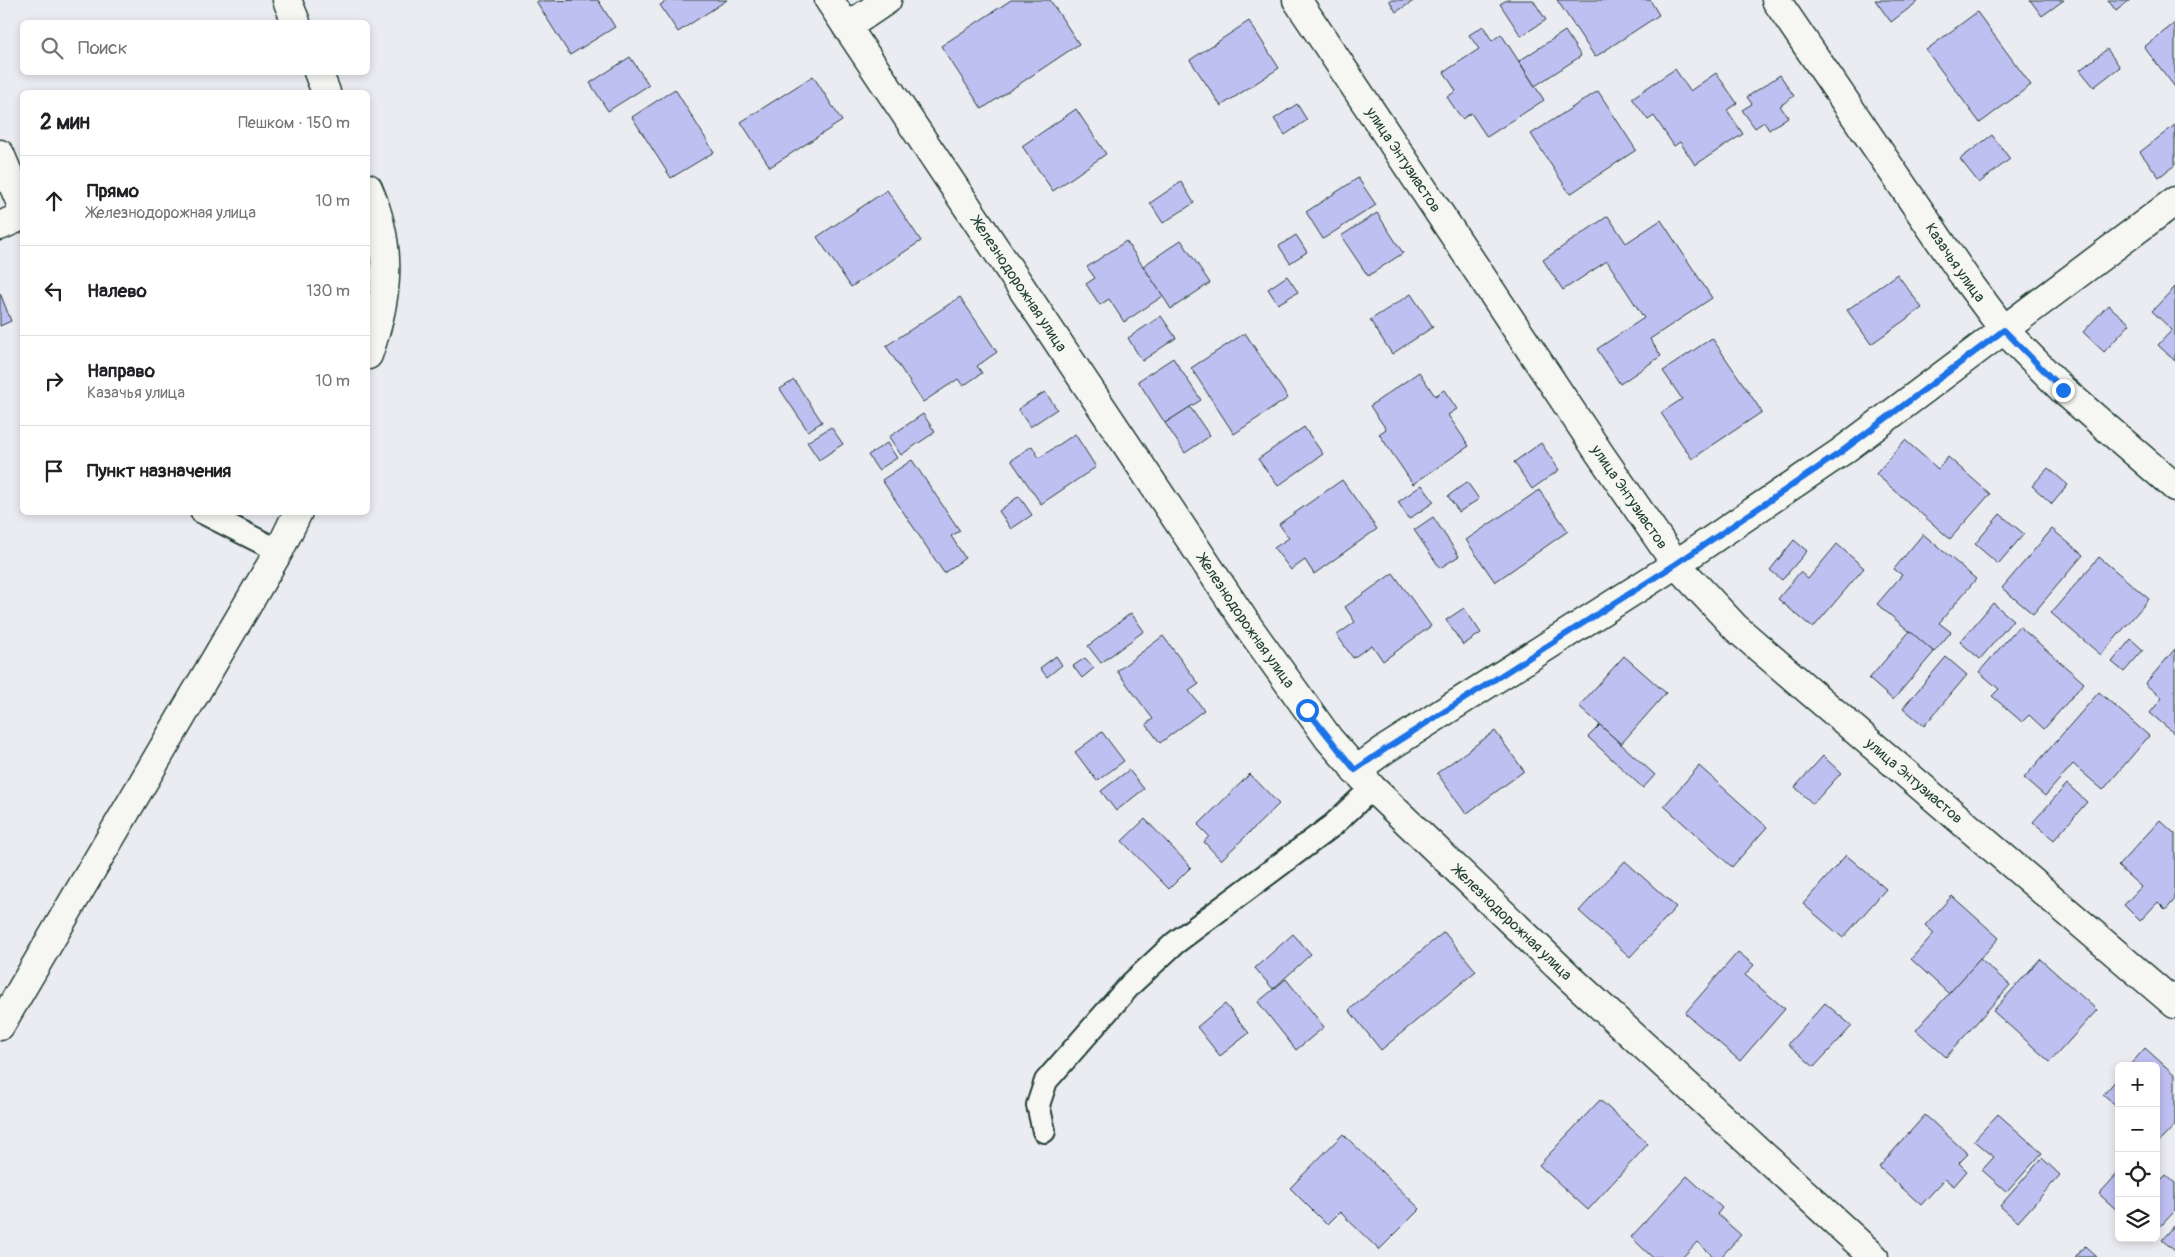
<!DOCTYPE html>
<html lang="ru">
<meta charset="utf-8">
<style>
:root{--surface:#fff;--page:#f2f2f2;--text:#202124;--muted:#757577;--line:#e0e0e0}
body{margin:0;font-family:Pangolin,sans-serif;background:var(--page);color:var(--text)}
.controls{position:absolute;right:15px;bottom:15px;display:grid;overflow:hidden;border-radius:8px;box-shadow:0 2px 8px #0003}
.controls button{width:45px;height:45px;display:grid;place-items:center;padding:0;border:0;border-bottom:1px solid var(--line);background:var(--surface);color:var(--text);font:25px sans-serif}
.stop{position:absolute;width:15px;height:15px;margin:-11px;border:4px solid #1a73e8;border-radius:50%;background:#fff}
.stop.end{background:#1a73e8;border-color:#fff;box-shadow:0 1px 5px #0008}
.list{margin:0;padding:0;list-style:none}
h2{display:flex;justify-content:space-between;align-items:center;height:65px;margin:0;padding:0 20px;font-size:21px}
h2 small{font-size:16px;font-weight:400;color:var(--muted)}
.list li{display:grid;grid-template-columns:32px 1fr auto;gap:15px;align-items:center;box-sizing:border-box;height:90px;padding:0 20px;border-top:1px solid var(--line)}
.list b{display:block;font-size:19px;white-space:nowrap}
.list p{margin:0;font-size:16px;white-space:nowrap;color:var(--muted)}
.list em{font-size:16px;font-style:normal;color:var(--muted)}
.icon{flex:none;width:28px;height:28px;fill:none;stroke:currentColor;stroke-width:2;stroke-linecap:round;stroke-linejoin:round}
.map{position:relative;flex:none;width:2175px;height:1257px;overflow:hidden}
.search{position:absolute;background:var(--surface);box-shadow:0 2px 8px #0003;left:20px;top:20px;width:350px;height:55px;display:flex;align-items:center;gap:12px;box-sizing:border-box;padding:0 18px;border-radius:8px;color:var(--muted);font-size:19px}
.panel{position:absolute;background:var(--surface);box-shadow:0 2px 8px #0003;left:20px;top:90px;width:350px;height:425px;border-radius:8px}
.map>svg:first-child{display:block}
.building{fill:#bfc0f2;stroke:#1f3d34}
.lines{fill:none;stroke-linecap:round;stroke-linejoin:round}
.service-casing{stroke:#1f3d34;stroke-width:26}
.minor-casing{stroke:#1f3d34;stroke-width:31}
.tertiary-casing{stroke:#1f3d34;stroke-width:31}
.service{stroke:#f6f6f2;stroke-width:22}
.minor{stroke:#f6f6f2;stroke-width:28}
.tertiary{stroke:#f6f6f2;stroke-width:28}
.route{stroke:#1a73e8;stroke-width:6}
.labels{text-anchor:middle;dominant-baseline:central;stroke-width:4;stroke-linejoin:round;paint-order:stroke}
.street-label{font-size:15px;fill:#1f3d34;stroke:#f6f6f2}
</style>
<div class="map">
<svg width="2175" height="1257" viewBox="0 0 2175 1257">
<rect width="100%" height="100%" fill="#ebebf2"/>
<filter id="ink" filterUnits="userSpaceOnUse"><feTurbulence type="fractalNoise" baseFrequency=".02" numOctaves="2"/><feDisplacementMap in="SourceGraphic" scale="10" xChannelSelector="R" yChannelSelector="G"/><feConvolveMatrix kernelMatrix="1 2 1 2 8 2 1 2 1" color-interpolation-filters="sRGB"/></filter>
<g filter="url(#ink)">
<!-- building -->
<g class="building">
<path d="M598,0L615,27L570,55L536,1Z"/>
<path d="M668,0H727L678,32L660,5Z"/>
<path d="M1011,0H1050L1079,44L982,109L941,46Z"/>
<path d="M1389,0H1415L1396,12Z"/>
<path d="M1507,0H1533L1546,20L1521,36L1500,4Z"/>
<path d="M1557,0H1650L1659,15L1595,57Z"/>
<path d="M1875,0H1920L1891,22Z"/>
<path d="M2030,0H2064L2042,16Z"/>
<path d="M2108,0H2130L2116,11Z"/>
<path d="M1977,12L2031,85L1980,123L1926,50Z"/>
<path d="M1249,21L1279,68L1221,106L1190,60Z"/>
<path d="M2175,23V87L2144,47Z"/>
<path d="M1483,26L1492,41L1501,34L1544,100L1487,137L1471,113L1462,119L1447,97L1456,91L1444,72L1479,49L1469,35Z"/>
<path d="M1565,31L1581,56L1535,86L1519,61Z"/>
<path d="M2107,49L2120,67L2094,87L2080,70Z"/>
<path d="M630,57L649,85L608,111L590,83Z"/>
<path d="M1675,69L1690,91L1716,73L1737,103L1727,110L1743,134L1695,165L1680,142L1674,146L1654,116L1648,120L1632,98Z"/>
<path d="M1780,75L1794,96L1780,106L1788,117L1769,130L1764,122L1755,128L1742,110L1752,104L1747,97Z"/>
<path d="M813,76L842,121L770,167L741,122Z"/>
<path d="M675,89L714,152L671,178L632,117Z"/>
<path d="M1598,91L1636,150L1570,194L1531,134Z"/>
<path d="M1297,104L1307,120L1285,135L1274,119Z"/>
<path d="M1076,109L1106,154L1053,191L1022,146Z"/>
<path d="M2175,125V165L2159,177L2140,152Z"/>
<path d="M1992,135L2010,159L1979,183L1960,159Z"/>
<path d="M1358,178L1376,205L1323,239L1306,212Z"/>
<path d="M1181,182L1194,203L1163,223L1150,203Z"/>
<path d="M887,190L921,241L851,287L817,237Z"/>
<path d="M1377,213L1403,253L1368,276L1341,236Z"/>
<path d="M1608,216L1626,243L1661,220L1712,298L1650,339L1661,356L1620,384L1597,349L1644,318L1607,261L1563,290L1543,260Z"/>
<path d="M1296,235L1307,252L1290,263L1279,246Z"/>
<path d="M1181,240L1210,283L1171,309L1143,266Z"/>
<path d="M1126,241L1163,296L1124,322L1109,299L1100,305L1086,284L1095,278L1087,267Z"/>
<path d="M1897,274L1922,308L1871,344L1847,310Z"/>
<path d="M1287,276L1298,292L1278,304L1268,289Z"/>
<path d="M2175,287V361L2158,345L2172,330L2152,311Z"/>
<path d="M0,293L11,321L0,326Z"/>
<path d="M1411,294L1433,327L1392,354L1370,320Z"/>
<path d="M960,297L997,352L977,366L982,373L963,386L958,379L923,402L886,346Z"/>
<path d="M2108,305L2130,324L2104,352L2083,332Z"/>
<path d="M1161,316L1176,338L1142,361L1128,338Z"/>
<path d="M1245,333L1288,398L1234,434L1191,368Z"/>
<path d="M1712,338L1762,412L1692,459L1661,413L1682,399L1663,371Z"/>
<path d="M1173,358L1201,400L1165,423L1138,381Z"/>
<path d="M1419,372L1435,396L1444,390L1457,409L1448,415L1469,446L1413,484L1379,434L1386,429L1370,406Z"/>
<path d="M794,380L822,422L808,431L780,389Z"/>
<path d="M1045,392L1057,409L1030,427L1018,409Z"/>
<path d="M1190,407L1210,436L1185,453L1165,423Z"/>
<path d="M923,414L935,432L901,455L889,437Z"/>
<path d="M831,427L843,444L819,460L807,442Z"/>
<path d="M1304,427L1323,454L1278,486L1258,459Z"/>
<path d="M1075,434L1096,467L1041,504L1011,460L1032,446L1039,458Z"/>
<path d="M1905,440L1938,469L1948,457L1990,494L1950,539L1876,474Z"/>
<path d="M887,443L897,458L878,470L868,455Z"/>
<path d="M1541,443L1559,470L1532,489L1514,462Z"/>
<path d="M912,460L960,531L951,536L965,558L944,573L882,480Z"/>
<path d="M2048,468L2068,485L2052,504L2032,486Z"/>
<path d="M1342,480L1377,529L1314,574L1305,560L1291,570L1274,548L1289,538L1279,524Z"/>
<path d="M1467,482L1479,499L1459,512L1448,496Z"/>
<path d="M1422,485L1434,502L1409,519L1398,502Z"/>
<path d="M1539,490L1568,531L1495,582L1466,540Z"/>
<path d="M1019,496L1032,515L1011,529L999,511Z"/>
<path d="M2000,514L2024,534L1998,564L1975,544Z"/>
<path d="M1433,517L1459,556L1440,568L1414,530Z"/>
<path d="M2052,529L2083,555L2033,614L2002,588Z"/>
<path d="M1923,534L1976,579L1939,623L1951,632L1934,652L1877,604L1902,575L1894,569Z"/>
<path d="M1794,540L1807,551L1782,580L1770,570Z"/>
<path d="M1837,544L1864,568L1813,628L1778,599L1800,572L1808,579Z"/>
<path d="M2099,557L2149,599L2101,655L2051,613Z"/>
<path d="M1393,573L1431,626L1383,661L1372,645L1353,658L1337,635L1355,622L1345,607Z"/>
<path d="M1993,603L2013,620L1980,659L1960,642Z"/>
<path d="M1464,608L1481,633L1463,645L1446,620Z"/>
<path d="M1131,613L1144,631L1101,663L1088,646Z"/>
<path d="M2019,626L2084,683L2044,729L2029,715L2022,722L1992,696L1999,689L1979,672Z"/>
<path d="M1910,631L1934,652L1893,700L1869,679Z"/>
<path d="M1163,636L1199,684L1189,691L1204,710L1160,743L1146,724L1153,719L1117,671Z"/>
<path d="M2131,639L2143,650L2124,672L2112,662Z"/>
<path d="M2175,649V734L2150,713L2162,698L2145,684Z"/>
<path d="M1056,656L1062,665L1047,677L1040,668Z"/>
<path d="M1624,656L1666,693L1621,744L1579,706Z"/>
<path d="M1946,657L1967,675L1924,726L1903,708Z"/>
<path d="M1085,658L1094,668L1082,678L1073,666Z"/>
<path d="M2099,692L2149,736L2103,790L2073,764L2045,796L2024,778Z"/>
<path d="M1600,725L1655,775L1643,788L1588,737Z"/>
<path d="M1495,731L1524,771L1466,814L1437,773Z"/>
<path d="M1102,732L1124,761L1097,781L1075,752Z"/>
<path d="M1823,756L1841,773L1813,804L1795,787Z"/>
<path d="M1699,766L1767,827L1732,867L1664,806Z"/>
<path d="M1129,770L1144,789L1116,811L1101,791Z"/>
<path d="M1250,774L1279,804L1221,860L1204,842L1209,836L1198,825Z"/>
<path d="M2067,784L2087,802L2054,840L2033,822Z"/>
<path d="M1145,819L1191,867L1169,889L1122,841Z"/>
<path d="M2160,820L2175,834V899L2166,910L2158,902L2140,921L2124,905L2141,887L2118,866Z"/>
<path d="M1846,855L1886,889L1843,938L1803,904Z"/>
<path d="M1625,861L1676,907L1630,957L1579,911Z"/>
<path d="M1952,896L1999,938L1949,994L1911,959L1934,933L1925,925Z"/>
<path d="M1444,932L1476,971L1381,1050L1349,1010Z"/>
<path d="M1293,934L1311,954L1273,989L1255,968Z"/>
<path d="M1738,952L1754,965L1745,975L1785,1009L1740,1061L1685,1013Z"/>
<path d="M1980,959L2010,985L1946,1057L1916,1030Z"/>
<path d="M2040,959L2097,1010L2050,1062L1993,1011Z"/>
<path d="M1286,979L1324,1027L1296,1050L1258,1002Z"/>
<path d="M1825,1003L1852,1026L1814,1067L1788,1044Z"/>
<path d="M1225,1004L1249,1033L1220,1056L1197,1027Z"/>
<path d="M2145,1048L2175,1075V1125L2157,1144L2156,1066H2129Z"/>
<path d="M2119,1077V1109L2103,1095Z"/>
<path d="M1600,1100L1648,1144L1588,1210L1539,1165Z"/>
<path d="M1998,1114L2042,1153L2007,1192L1982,1170L1994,1157L1974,1140Z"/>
<path d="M1925,1115L1968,1154L1959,1163L1967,1171L1954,1186L1945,1179L1921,1205L1879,1167Z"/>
<path d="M1343,1134L1420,1209L1379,1250L1340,1212L1327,1225L1290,1188Z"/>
<path d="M2042,1158L2060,1175L2018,1222L2000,1206Z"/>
<path d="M2119,1172V1212L2099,1194Z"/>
<path d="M2156,1174L2162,1179L2166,1175L2175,1183V1211L2156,1231Z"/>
<path d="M1687,1176L1722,1208L1717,1214L1741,1235L1721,1257H1714L1697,1242L1683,1257H1652L1631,1237Z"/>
<path d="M2175,1225V1251L2162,1240Z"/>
<path d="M2085,1246L2097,1257H2075Z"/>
</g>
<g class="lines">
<defs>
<g id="service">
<path d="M202,512L279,551"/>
<path d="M1044,1131L1038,1105L1046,1081L1131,984L1175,943L1333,825L1372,788"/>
</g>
<g id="minor">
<path d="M287,0L296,22"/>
<path id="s1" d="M1297,0L1600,454L1676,564L1736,628L2175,1004"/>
<path id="s2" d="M1776,0L1966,279L2004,330L2063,390L2175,487"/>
<path d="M847,27L887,0"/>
<path d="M318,72L326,92"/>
<path d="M0,154L22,206"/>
<path d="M368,188C393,247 389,296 368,355"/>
<path d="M0,226L22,216"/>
<path d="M1355,771L1384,750L1676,564L1841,452L2175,201"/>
<path d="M0,1026L279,551L298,512"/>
</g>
<g id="tertiary">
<path id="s3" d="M829,0L1250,629L1329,739L1372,788L1568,976L1874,1257"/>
</g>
</defs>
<!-- service casing -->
<use href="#service" class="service-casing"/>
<!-- minor casing -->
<use href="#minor" class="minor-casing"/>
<!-- tertiary casing -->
<use href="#tertiary" class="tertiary-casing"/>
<!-- service -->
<use href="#service" class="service"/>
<!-- minor -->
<use href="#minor" class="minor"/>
<!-- tertiary -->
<use href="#tertiary" class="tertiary"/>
</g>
</g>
<g class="lines" filter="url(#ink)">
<!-- route -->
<path class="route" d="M1307,710L1355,770L1384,750L1676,564L1841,452L2004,330L2063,390"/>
</g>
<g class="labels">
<!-- street labels -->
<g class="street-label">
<text stroke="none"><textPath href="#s1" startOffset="192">улица Энтузиастов</textPath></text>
<text stroke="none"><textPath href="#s2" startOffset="318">Казачья улица</textPath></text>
<text stroke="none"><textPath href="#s3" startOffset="342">Железнодорожная улица</textPath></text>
<text stroke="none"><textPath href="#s1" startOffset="598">улица Энтузиастов</textPath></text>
<text stroke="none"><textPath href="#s3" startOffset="748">Железнодорожная улица</textPath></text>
<text stroke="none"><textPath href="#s1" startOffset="1002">улица Энтузиастов</textPath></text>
<text stroke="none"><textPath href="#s3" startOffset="1152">Железнодорожная улица</textPath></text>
</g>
</g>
</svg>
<div class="controls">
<button>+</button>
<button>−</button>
<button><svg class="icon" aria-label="locate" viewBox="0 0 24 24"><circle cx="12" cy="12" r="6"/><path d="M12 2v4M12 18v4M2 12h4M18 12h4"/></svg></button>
<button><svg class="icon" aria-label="layers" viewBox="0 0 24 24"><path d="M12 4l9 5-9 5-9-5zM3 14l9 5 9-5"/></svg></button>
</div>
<div class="stop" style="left:1307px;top:710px"></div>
<div class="stop end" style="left:2063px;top:390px"></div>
<div class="search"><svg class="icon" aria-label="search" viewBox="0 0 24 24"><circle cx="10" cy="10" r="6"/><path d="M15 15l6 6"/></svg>Поиск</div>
<section class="panel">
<h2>2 мин<small>Пешком · 150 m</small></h2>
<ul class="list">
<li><svg class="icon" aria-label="ahead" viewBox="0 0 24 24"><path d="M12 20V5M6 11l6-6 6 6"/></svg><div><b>Прямо</b><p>Железнодорожная улица</p></div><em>10 m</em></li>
<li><svg class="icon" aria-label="left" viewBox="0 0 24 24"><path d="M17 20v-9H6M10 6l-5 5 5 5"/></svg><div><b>Налево</b></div><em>130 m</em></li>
<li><svg class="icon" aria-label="right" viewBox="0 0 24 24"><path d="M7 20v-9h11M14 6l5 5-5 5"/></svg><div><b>Направо</b><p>Казачья улица</p></div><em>10 m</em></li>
<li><svg class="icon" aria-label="arrive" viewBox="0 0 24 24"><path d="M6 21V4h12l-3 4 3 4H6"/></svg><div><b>Пункт назначения</b></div></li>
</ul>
</section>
</div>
